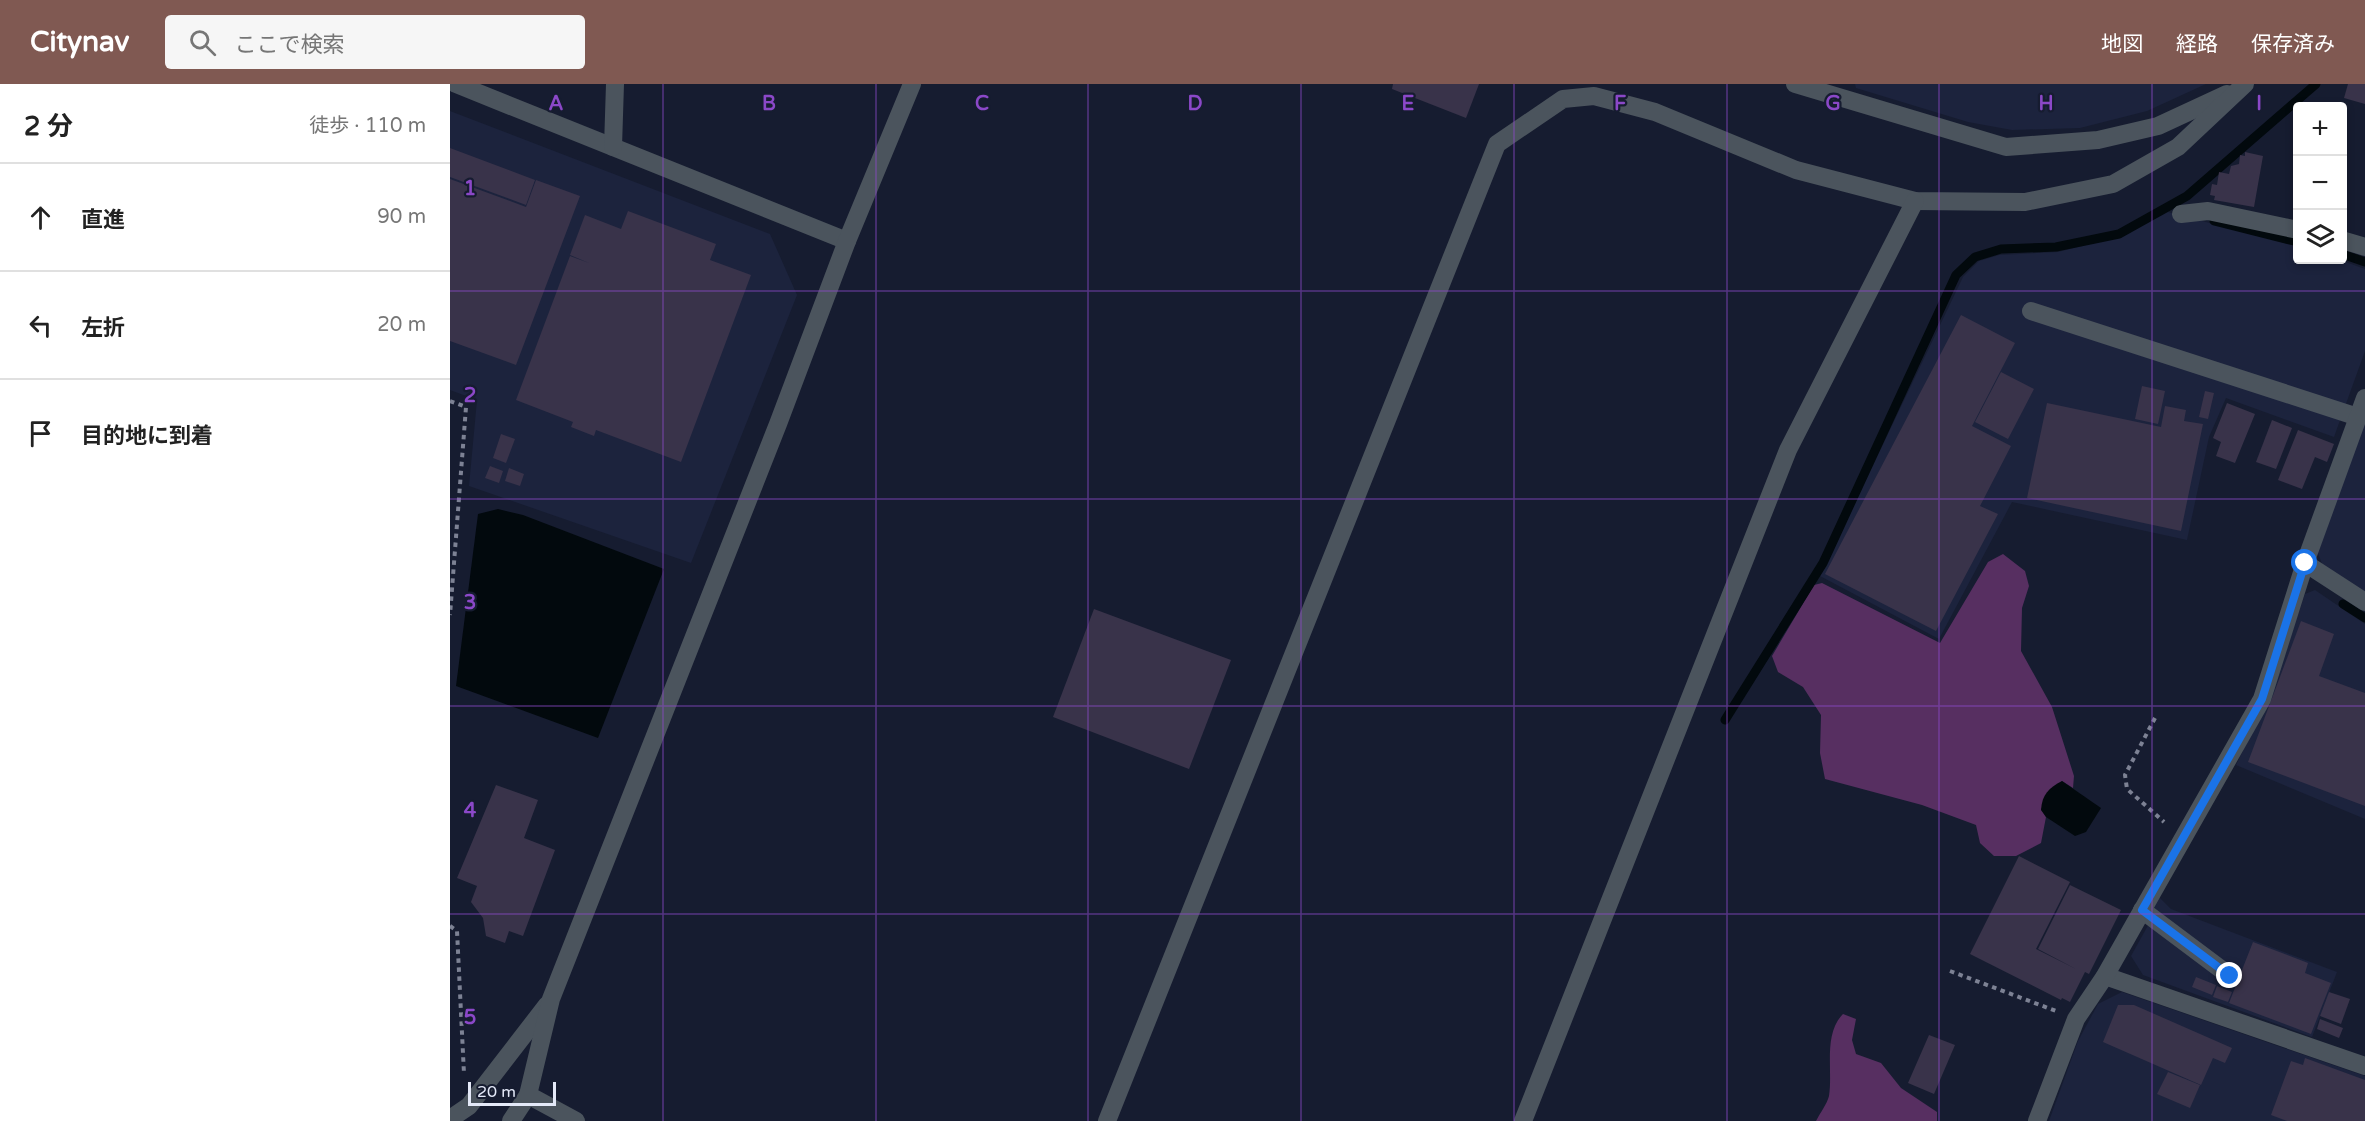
<!DOCTYPE html>
<html lang="ja">
<meta charset="utf-8">
<style>
:root{--surface:#fff;--page:#f6f6f6;--text:#222;--muted:#767676;--line:#e0e0e0;--accent:#805952}
body{margin:0;font-family:"Varela Round","Noto Sans JP",sans-serif;background:var(--page);color:var(--text)}
.controls{position:absolute;right:18px;top:18px;display:grid;overflow:hidden;border-radius:6px;box-shadow:0 3px 9px #0003}
.controls button{width:54px;height:54px;display:grid;place-items:center;padding:0;border:0;border-bottom:2px solid var(--line);background:var(--surface);color:var(--text);font:30px sans-serif}
.scale{position:absolute;left:18px;bottom:15px;width:88px;box-sizing:border-box;padding-left:6px;border:3px solid #e4e9f8;border-top:0;font-size:16px;line-height:21px;white-space:nowrap;color:#e4e9f8;-webkit-text-stroke:4px #161c30;paint-order:stroke}
.stop{position:absolute;width:18px;height:18px;margin:-14px;border:4px solid #1a73e8;border-radius:50%;background:#fff}
.stop.end{background:#1a73e8;border-color:#fff;box-shadow:0 2px 6px #0008}
.list{margin:0;padding:0;list-style:none}
h2{display:flex;justify-content:space-between;align-items:center;height:78px;margin:0;padding:0 24px;font-size:26px}
h2 small{font-size:20px;font-weight:400;color:var(--muted)}
.list li{display:grid;grid-template-columns:39px 1fr auto;gap:18px;align-items:center;box-sizing:border-box;height:108px;padding:0 24px;border-top:2px solid var(--line)}
.list b{display:block;font-size:22px;white-space:nowrap}
.list em{font-size:20px;font-style:normal;color:var(--muted)}
.icon{flex:none;width:33px;height:33px;fill:none;stroke:currentColor;stroke-width:2;stroke-linecap:round;stroke-linejoin:round}
.map{position:relative;flex:none;width:1915px;height:1037px;overflow:hidden}
header{display:flex;align-items:center;gap:36px;box-sizing:border-box;height:84px;padding:0 30px;background:var(--accent);color:#fff}
header strong{font-size:28px}
nav{display:flex;gap:33px;margin-inline-start:auto;font-size:21px}
.search{width:420px;height:54px;background:var(--page);display:flex;align-items:center;gap:15px;box-sizing:border-box;padding:0 21px;border-radius:6px;color:var(--muted);font-size:22px}
main{display:flex}
aside{flex:1;background:var(--surface)}
.map>svg:first-child{display:block}
.built{fill:#1c233d}
.forest{fill:#572f61}
.water{fill:#02090d}
.lines{fill:none;stroke-linecap:round;stroke-linejoin:round}
.stream{stroke:#02090d;stroke-width:9}
.building{fill:#39334a}
.path{stroke:#7d8294;stroke-width:4;stroke-dasharray:4.5 4.5;stroke-linecap:butt}
.minor{stroke:#4b545d;stroke-width:18}
.route{stroke:#1a73e8;stroke-width:8}
.grid{fill:none;stroke:#8b48c8;stroke-width:1.5;stroke-opacity:0.55}
.grid-label{font-size:20px;text-anchor:middle;font-weight:bold;fill:#8b48c8;stroke:#161c30;stroke-width:4.5;stroke-linejoin:round;paint-order:stroke}
</style>
<header>
<strong>Citynav</strong>
<div class="search"><svg class="icon" aria-label="search" viewBox="0 0 24 24"><circle cx="10" cy="10" r="6"/><path d="M15 15l6 6"/></svg>ここで検索</div>
<nav><a>地図</a><a>経路</a><a>保存済み</a></nav>
</header>
<main>
<aside>
<h2>2 分<small>徒歩 · 110 m</small></h2>
<ul class="list">
<li><svg class="icon" aria-label="ahead" viewBox="0 0 24 24"><path d="M12 20V5M6 11l6-6 6 6"/></svg><div><b>直進</b></div><em>90 m</em></li>
<li><svg class="icon" aria-label="left" viewBox="0 0 24 24"><path d="M17 20v-9H6M10 6l-5 5 5 5"/></svg><div><b>左折</b></div><em>20 m</em></li>
<li><svg class="icon" aria-label="arrive" viewBox="0 0 24 24"><path d="M6 21V4h12l-3 4 3 4H6"/></svg><div><b>目的地に到着</b></div></li>
</ul>
</aside>
<div class="map">
<svg width="1915" height="1037" viewBox="0 0 1915 1037">
<rect width="100%" height="100%" fill="#161c30"/>
<!-- built -->
<g class="built">
<path d="M1405,0H1756L1697,27L1630,44L1562,46L1518,38L1406,4Z"/>
<path d="M0,27L320,150L347,211L241,479L19,402L27,316L0,306Z"/>
<path d="M1718,128L1847,162L1848,176H1890L1915,185V267L1884,353L1776,314L1759,353L1737,456L1562,418L1489,555L1370,492L1513,193L1529,177L1549,171L1608,168L1671,152Z"/>
<path d="M1915,334V508L1872,480L1867,466Z"/>
<path d="M1865,506L1915,540V735L1786,681L1819,613L1855,510Z"/>
<path d="M1709,813L1721,825L1887,888L1862,953L1693,891L1681,872L1701,836L1700,826Z"/>
<path d="M1672,908L1915,992V1037H1599L1628,957L1648,920Z"/>
</g>
<!-- forest -->
<g class="forest">
<path d="M1553,470L1575,487L1579,502L1572,524L1571,567L1602,623L1624,692L1623,704L1612,697L1591,725L1596,733L1591,759L1566,772H1544L1530,759L1526,741L1472,721L1375,695L1370,669L1371,631L1353,603L1328,588L1322,572L1364,501L1372,499L1490,559L1538,478Z"/>
<path d="M1393,930L1406,935L1402,956L1406,970L1431,979L1451,1004L1487,1028V1037H1366C1370,1029 1377,1020 1379,1012C1383,986 1373,950 1393,930Z"/>
</g>
<!-- water -->
<g class="water">
<path d="M48,425L73,431L214,485L148,654L6,602L28,430Z"/>
<path d="M1612,697L1651,724L1636,748L1625,752L1596,733L1591,726C1592,710 1599,704 1612,697Z"/>
</g>
<g class="lines">
<!-- stream -->
<g class="stream">
<path d="M1764,137L1848,158"/>
<path d="M1892,170L1915,178"/>
<path d="M1893,520L1915,534"/>
<path d="M1275,636L1373,479L1506,191L1525,173L1551,165L1606,163L1669,150L1737,112L1866,0"/>
</g>
</g>
<!-- building -->
<g class="building">
<path d="M943,0H1029L1016,34L942,5Z"/>
<path d="M1898,0H1915V20L1894,14Z"/>
<path d="M0,64L85,96L76,121L0,93Z"/>
<path d="M1795,68L1813,72L1804,123L1764,116L1765,112L1760,111L1762,100L1767,101L1769,88L1779,90L1781,82L1789,80L1790,71L1795,72Z"/>
<path d="M0,95L76,123L86,96L130,112L66,281L0,257Z"/>
<path d="M178,127L266,160L260,176L301,191L231,378L146,346L144,352L121,343L123,338L66,316L120,172L139,179L120,171L135,131L171,145Z"/>
<path d="M1511,231L1565,259L1522,342L1561,362L1530,422L1548,430L1486,547L1375,490Z"/>
<path d="M1551,288L1584,305L1558,355L1525,338Z"/>
<path d="M1692,302L1715,307L1708,340L1685,335Z"/>
<path d="M1755,307L1764,309L1758,335L1749,333Z"/>
<path d="M1597,319L1711,343L1715,322L1736,326L1734,337L1753,340L1731,447L1577,414Z"/>
<path d="M1777,319L1805,330L1785,379L1766,372L1771,358L1763,354Z"/>
<path d="M1822,336L1842,344L1826,385L1806,378Z"/>
<path d="M1848,346L1884,360L1877,378L1865,373L1852,405L1828,396Z"/>
<path d="M51,350L65,355L56,379L43,374Z"/>
<path d="M40,382L53,387L49,399L35,394Z"/>
<path d="M59,384L74,390L70,402L55,397Z"/>
<path d="M644,525L781,576L739,685L603,633Z"/>
<path d="M1851,537L1884,550L1869,592L1915,609V722L1798,678Z"/>
<path d="M46,701L88,716L74,754L105,766L73,852L59,847L55,859L36,852L33,834L21,818L27,802L7,794Z"/>
<path d="M1569,772L1620,798L1586,865L1626,885L1588,865L1620,801L1671,826L1639,890L1635,888L1620,918L1612,914L1611,916L1520,870Z"/>
<path d="M1803,858L1858,879L1855,889L1881,899L1861,950L1779,919Z"/>
<path d="M1746,893L1766,901L1762,911L1742,903Z"/>
<path d="M1767,902L1782,908L1778,918L1763,913Z"/>
<path d="M1879,908L1900,915L1891,940L1870,932Z"/>
<path d="M1668,921H1684L1782,964L1775,979L1763,974L1751,1001L1653,958Z"/>
<path d="M1870,935L1893,944L1889,954L1867,945Z"/>
<path d="M1479,951L1505,961L1484,1010L1458,999Z"/>
<path d="M1855,974L1915,996V1037H1837L1821,1031L1841,977L1853,981Z"/>
<path d="M1718,988L1750,1001L1740,1024L1707,1010Z"/>
</g>
<g class="lines">
<!-- path -->
<g class="path">
<path d="M0,317L16,323L0,531"/>
<path d="M1705,634L1675,691L1677,705L1714,738"/>
<path d="M0,842L7,847L14,990"/>
<path d="M1500,887L1606,927"/>
</g>
<!-- minor -->
<g class="minor">
<path d="M6,0L397,157"/>
<path d="M1345,0L1556,63L1648,56L1708,42L1777,10"/>
<path d="M163,63L165,0"/>
<path d="M1731,130L1758,127L1848,146"/>
<path d="M1892,156L1915,163"/>
<path d="M1581,227L1908,333"/>
<path d="M1855,479L1915,518"/>
<path d="M1692,826L1780,892"/>
<path d="M1655,892L1915,982"/>
<path d="M0,1035L19,1022L97,921"/>
<path d="M61,1037L78,1011"/>
<path d="M126,1037L78,1011L101,915L328,340L397,157L462,0"/>
<path d="M657,1037L1047,60L1113,15L1144,12L1205,28L1346,86L1465,117L1575,118L1663,100L1728,63L1795,0"/>
<path d="M1073,1037L1338,366L1465,117"/>
<path d="M1587,1037L1626,935L1655,892L1812,615L1855,479L1915,314"/>
</g>
</g>
<g class="lines">
<!-- route -->
<path class="route" d="M1780,892L1692,826L1812,615L1855,479"/>
</g>
<!-- grid -->
<path class="grid" d="M213,0V1037M426,0V1037M638,0V1037M851,0V1037M1064,0V1037M1277,0V1037M1489,0V1037M1702,0V1037M0,207H1915M0,415H1915M0,622H1915M0,830H1915"/>
<g class="grid-label">
<text x="106" y="26">A</text>
<text x="319" y="26">B</text>
<text x="532" y="26">C</text>
<text x="745" y="26">D</text>
<text x="958" y="26">E</text>
<text x="1170" y="26">F</text>
<text x="1383" y="26">G</text>
<text x="1596" y="26">H</text>
<text x="1809" y="26">I</text>
<text x="20" y="111">1</text>
<text x="20" y="318">2</text>
<text x="20" y="525">3</text>
<text x="20" y="733">4</text>
<text x="20" y="940">5</text>
</g>
</svg>
<div class="controls">
<button>+</button>
<button>−</button>
<button><svg class="icon" aria-label="layers" viewBox="0 0 24 24"><path d="M12 4l9 5-9 5-9-5zM3 14l9 5 9-5"/></svg></button>
</div>
<div class="scale">20 m</div>
<div class="stop" style="left:1855px;top:479px"></div>
<div class="stop end" style="left:1780px;top:892px"></div>
</div>
</main>
